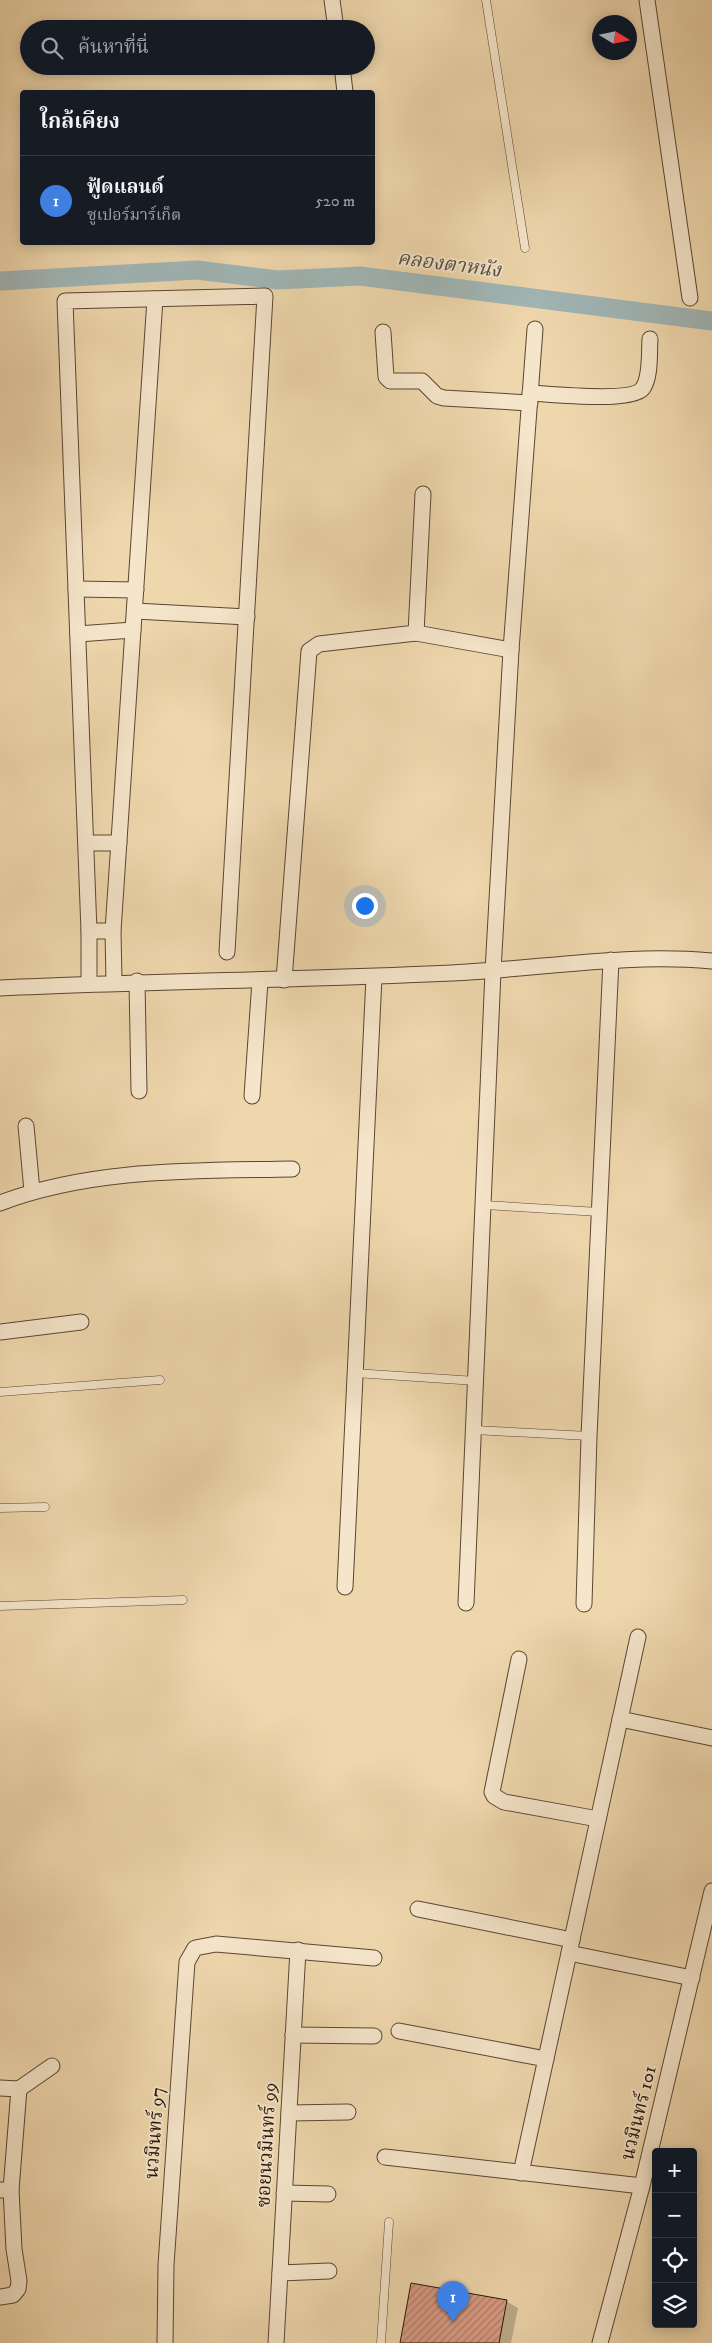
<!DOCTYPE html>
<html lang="th">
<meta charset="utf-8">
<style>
:root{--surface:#171b24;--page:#20242c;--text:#f1f3f6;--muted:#9ea1a6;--line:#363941;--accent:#b45309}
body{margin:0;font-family:"IM FELL DW Pica","Noto Serif Thai",serif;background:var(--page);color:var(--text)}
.controls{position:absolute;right:15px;bottom:15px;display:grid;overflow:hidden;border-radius:5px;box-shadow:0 2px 12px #0003}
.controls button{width:45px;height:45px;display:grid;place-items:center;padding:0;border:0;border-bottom:1px solid var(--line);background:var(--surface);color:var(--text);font:25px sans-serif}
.compass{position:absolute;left:592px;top:15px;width:45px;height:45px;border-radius:50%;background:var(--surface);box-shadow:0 2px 12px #0003;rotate:100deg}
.you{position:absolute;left:364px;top:905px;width:18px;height:18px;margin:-12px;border:4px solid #fff;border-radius:50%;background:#1a73e8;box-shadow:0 0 0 8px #1a73e833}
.badge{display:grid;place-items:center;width:32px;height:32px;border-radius:50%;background:var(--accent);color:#fff;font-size:16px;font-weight:700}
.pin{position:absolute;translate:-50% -41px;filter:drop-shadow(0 1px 2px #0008)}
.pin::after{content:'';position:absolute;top:26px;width:18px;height:15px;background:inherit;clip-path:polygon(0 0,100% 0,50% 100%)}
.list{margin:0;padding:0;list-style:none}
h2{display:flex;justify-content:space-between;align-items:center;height:65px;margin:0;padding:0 20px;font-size:21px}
h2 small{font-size:16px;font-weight:400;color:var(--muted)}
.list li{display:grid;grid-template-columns:32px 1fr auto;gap:15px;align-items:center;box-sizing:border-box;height:90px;padding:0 20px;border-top:1px solid var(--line)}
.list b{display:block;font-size:19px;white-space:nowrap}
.list p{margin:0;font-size:16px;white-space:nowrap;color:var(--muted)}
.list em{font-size:16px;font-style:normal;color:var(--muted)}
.icon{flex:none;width:28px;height:28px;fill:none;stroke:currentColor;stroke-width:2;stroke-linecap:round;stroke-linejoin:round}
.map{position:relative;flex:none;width:712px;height:2343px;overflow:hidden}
.search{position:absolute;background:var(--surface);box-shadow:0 2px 12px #0003;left:20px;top:20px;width:355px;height:55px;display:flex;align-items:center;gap:12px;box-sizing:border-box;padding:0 18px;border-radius:28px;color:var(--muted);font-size:19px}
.panel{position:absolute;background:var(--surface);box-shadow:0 2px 12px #0003;left:20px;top:90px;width:355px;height:155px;border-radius:5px}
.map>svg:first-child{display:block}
.shadow{fill:#0003}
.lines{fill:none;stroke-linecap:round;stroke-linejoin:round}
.canal{stroke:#a0b6b6;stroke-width:19}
.building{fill:url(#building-hatch);stroke:#281609}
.lane-casing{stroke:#5a4632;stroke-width:9}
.street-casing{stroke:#5a4632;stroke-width:17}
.lane{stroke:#f5e5ca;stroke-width:8}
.street{stroke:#f5e5ca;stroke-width:15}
.labels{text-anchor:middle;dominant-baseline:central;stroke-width:4;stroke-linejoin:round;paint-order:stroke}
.street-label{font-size:19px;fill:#281609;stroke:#f5e5ca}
.water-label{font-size:20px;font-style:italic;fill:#524e46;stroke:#f5e5ca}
</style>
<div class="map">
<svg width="712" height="2343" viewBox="0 0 712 2343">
<defs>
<pattern id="building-hatch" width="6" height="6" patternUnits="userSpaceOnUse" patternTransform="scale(1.25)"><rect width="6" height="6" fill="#d99c85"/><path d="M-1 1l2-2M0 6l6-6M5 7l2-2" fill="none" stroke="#b07e6b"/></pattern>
</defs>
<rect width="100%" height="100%" fill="#efd7ad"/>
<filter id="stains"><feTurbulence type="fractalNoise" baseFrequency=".004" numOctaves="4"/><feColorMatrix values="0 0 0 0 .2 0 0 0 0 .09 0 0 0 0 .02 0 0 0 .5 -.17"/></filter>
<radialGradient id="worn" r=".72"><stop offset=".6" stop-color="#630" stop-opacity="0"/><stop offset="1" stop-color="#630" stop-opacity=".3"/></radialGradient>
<!-- shadow -->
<path class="shadow" d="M506,2301L518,2308L511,2343H401Z"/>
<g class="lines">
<!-- canal -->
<path class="canal" d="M0,281L197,270L278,280L360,276L712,321"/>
</g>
<!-- building -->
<path class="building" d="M411,2283L507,2300L499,2343H400Z"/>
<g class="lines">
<defs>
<g id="lane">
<path d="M486,0L525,248"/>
<path d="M484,1205L599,1212"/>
<path d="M355,1373L476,1381"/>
<path d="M0,1392L160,1380"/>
<path d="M474,1430L589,1436"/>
<path d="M0,1508L45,1507"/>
<path d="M0,1606L183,1600"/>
<path d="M381,2343L389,2222"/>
</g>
<g id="street">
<path d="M332,0L336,29"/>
<path d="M647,0L690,298"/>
<path d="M342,66L345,92"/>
<path d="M383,332L386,377L390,381H422L437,396L444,398L530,403"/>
<path d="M530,393C549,394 633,403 643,388C651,376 649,353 650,339"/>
<path d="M76,589L136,590"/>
<path d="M135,611L247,617"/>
<path d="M416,633L511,650"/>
<path d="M78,634L133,630"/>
<path d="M86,843H119"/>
<path d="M113,931H89L65,301L265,296L227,952"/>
<path d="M284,980L309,651L319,644L416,633L423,494"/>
<path d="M137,981L139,1091"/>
<path d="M114,982L113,931L155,299"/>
<path d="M89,984V931"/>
<path d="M0,988C151,981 302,980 452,973C539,969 625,953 712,961"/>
<path d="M252,1096L260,981"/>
<path d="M26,1126L32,1191"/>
<path d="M0,1203C93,1168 194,1171 292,1169"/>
<path d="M0,1332L81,1322"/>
<path d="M345,1587L374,977"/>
<path d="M466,1603L493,971L511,650L535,329"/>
<path d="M584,1604L589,1436L611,960"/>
<path d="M519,1659L492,1792L494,1796L504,1802L598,1819"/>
<path d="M620,1719L712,1738"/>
<path d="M418,1909L572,1940"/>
<path d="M569,1953L692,1978"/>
<path d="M399,2031L546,2059"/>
<path d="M293,2035L374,2036"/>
<path d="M0,2088L19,2089L11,2190"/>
<path d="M19,2089L52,2066"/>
<path d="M289,2113L348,2112"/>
<path d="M385,2157L642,2186"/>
<path d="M521,2173L638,1637"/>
<path d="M0,2190H11L14,2249L19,2281L18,2289L13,2295L0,2297"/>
<path d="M284,2193L328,2194"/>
<path d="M280,2273L329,2271"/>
<path d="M165,2343L166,2265L187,1962L195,1948L216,1944L374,1958"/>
<path d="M276,2343L298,1950"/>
<path d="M600,2343L642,2186L712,1891"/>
</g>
</defs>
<!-- lane casing -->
<use href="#lane" class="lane-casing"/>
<!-- street casing -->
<use href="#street" class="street-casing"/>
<!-- lane -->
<use href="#lane" class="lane"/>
<!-- street -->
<use href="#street" class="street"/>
</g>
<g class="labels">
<!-- street labels -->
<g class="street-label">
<text transform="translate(639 2113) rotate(-76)">นวมินทร์ 101</text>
<text transform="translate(155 2133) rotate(-86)">นวมินทร์ 97</text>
<text transform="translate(267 2145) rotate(-87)">ซอยนวมินทร์ 99</text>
</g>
<!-- water labels -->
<g class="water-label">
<text transform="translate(449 265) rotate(7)">คลองตาหนัง</text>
</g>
</g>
<rect width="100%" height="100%" filter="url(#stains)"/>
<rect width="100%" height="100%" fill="url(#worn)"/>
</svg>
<div class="controls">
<button>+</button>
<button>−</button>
<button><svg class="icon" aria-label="locate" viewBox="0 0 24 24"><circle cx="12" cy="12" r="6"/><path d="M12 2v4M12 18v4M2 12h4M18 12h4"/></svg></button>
<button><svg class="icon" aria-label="layers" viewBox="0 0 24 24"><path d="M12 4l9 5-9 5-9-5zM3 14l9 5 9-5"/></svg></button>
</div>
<svg class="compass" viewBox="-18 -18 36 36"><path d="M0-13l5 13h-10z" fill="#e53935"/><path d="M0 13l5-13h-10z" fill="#9ea1a6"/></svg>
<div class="you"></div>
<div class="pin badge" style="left:453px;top:2322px;background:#3f7fe0">1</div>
<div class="search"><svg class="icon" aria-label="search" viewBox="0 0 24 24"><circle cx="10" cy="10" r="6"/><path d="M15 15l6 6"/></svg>ค้นหาที่นี่</div>
<section class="panel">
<h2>ใกล้เคียง<small></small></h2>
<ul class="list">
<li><span class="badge" style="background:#3f7fe0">1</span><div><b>ฟู้ดแลนด์</b><p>ซูเปอร์มาร์เก็ต</p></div><em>520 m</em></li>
</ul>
</section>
</div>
